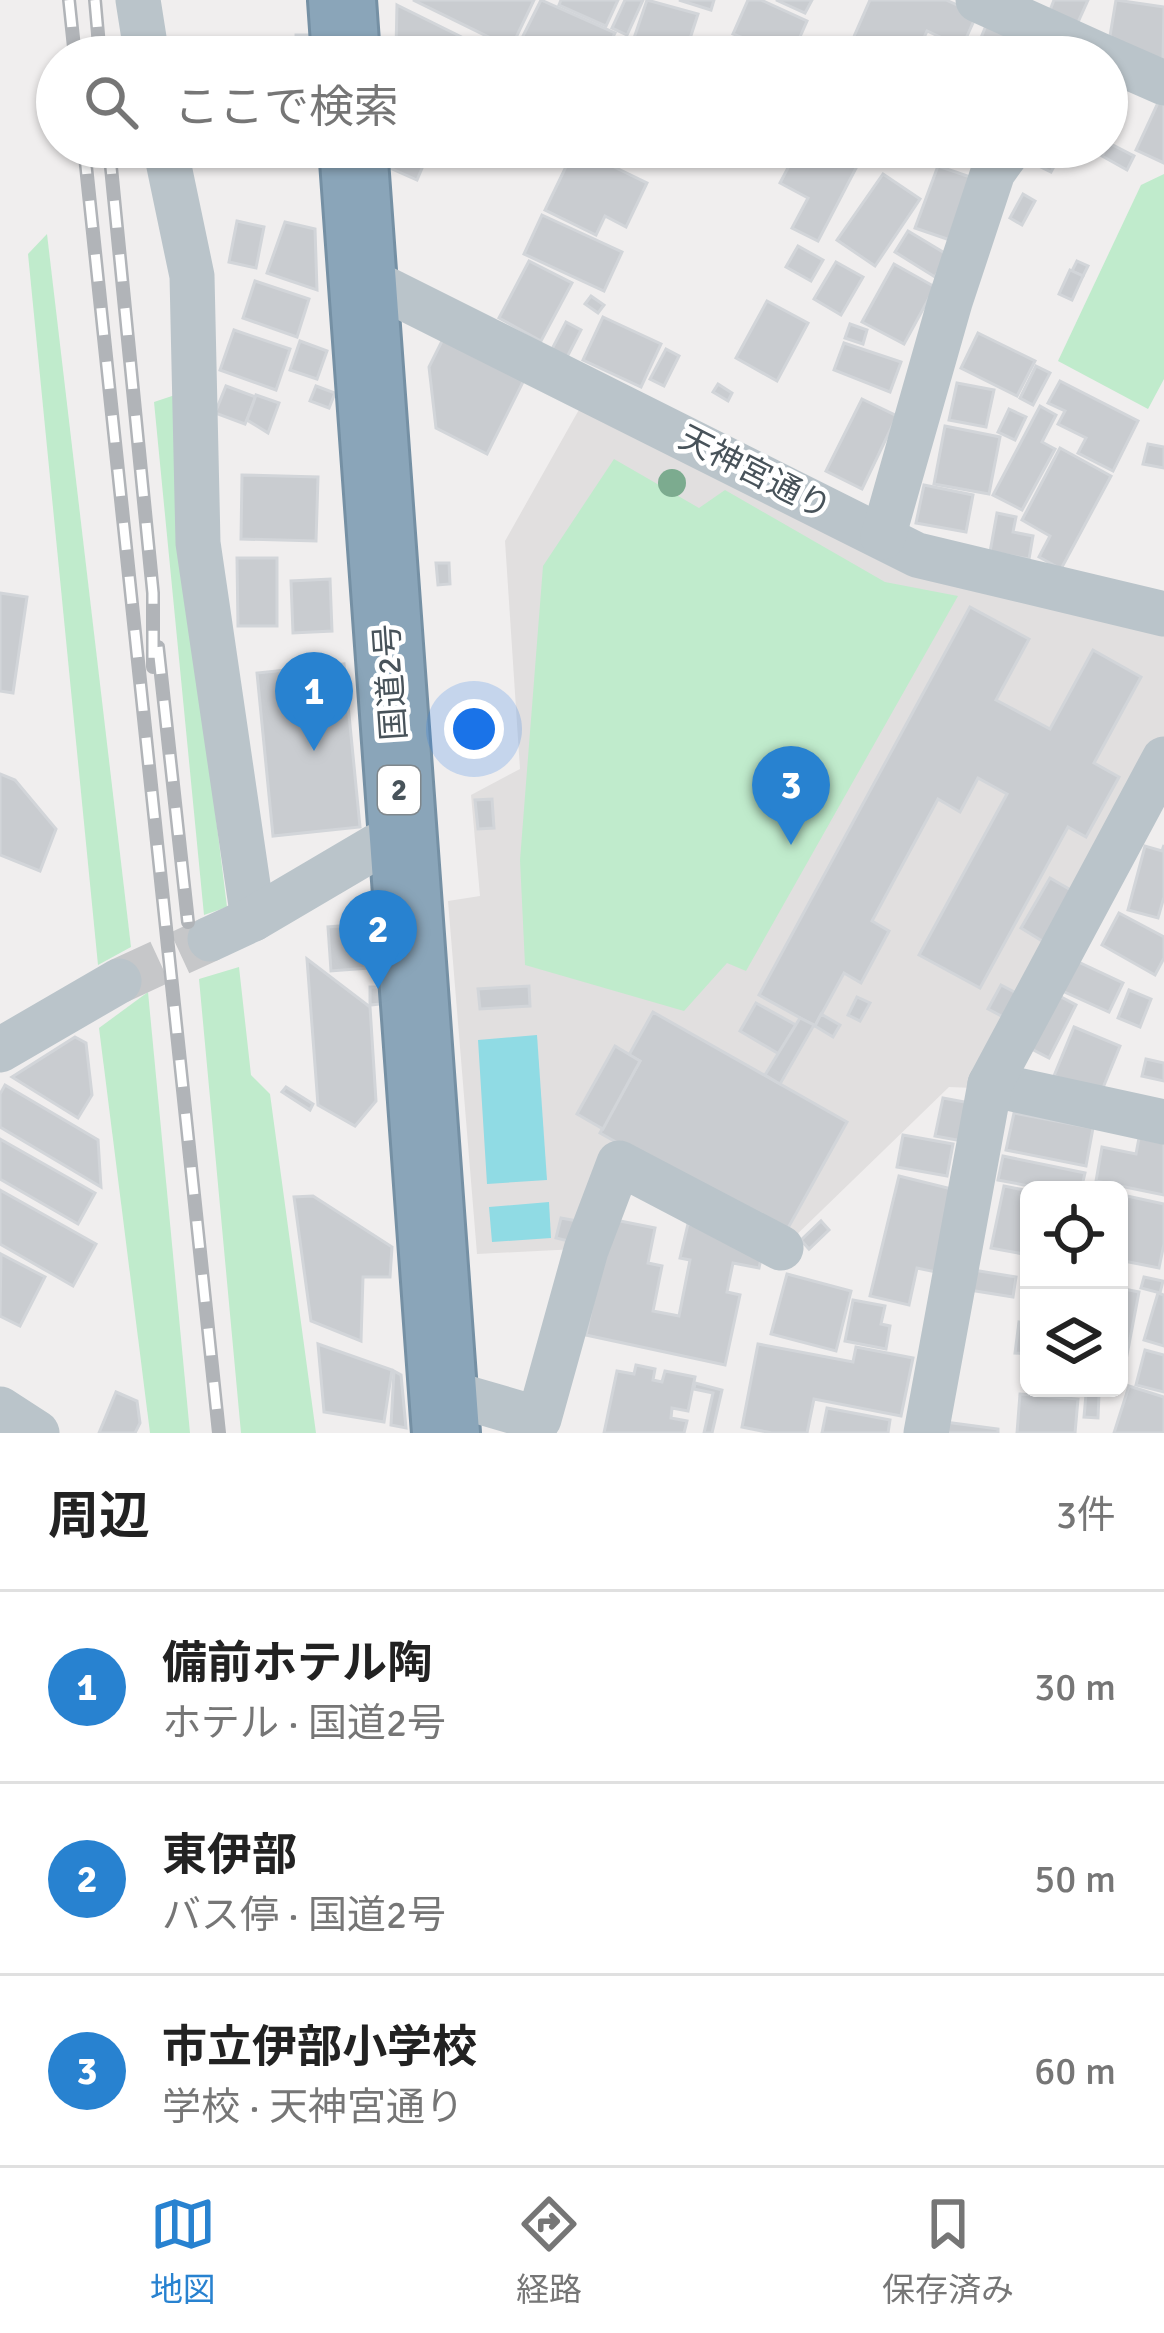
<!DOCTYPE html>
<html lang="ja">
<meta charset="utf-8">
<style>
:root{--surface:#fff;--page:#f2f2f2;--text:#222;--muted:#767676;--line:#e0e0e0;--accent:#2882d0}
body{margin:0;font-family:Signika,"Noto Sans JP",sans-serif;background:var(--page);color:var(--text)}
.controls{position:absolute;right:36px;bottom:36px;display:grid;overflow:hidden;border-radius:18px;box-shadow:0 3px 9px #0004}
.controls button{width:108px;height:108px;display:grid;place-items:center;padding:0;border:0;border-bottom:3px solid var(--line);background:var(--surface);color:var(--text);font:60px sans-serif}
.you{position:absolute;left:474px;top:729px;width:42px;height:42px;margin:-30px;border:9px solid #fff;border-radius:50%;background:#1a73e8;box-shadow:0 0 0 18px #1a73e833}
.badge{display:grid;place-items:center;width:78px;height:78px;border-radius:50%;background:var(--accent);color:#fff;font-size:39px;font-weight:700}
.pin{position:absolute;translate:-50% -99px;filter:drop-shadow(0 3px 6px #0008)}
.pin::after{content:'';position:absolute;top:63px;width:42px;height:36px;background:inherit;clip-path:polygon(0 0,100% 0,50% 100%)}
.list{margin:0;padding:0;list-style:none}
h2{display:flex;justify-content:space-between;align-items:center;height:156px;margin:0;padding:0 48px;font-size:51px}
h2 small{font-size:39px;font-weight:400;color:var(--muted)}
.list li{display:grid;grid-template-columns:78px 1fr auto;gap:36px;align-items:center;box-sizing:border-box;height:192px;padding:0 48px;border-top:3px solid var(--line)}
.list b{display:block;font-size:45px;white-space:nowrap}
.list p{margin:0;font-size:39px;white-space:nowrap;color:var(--muted)}
.list em{font-size:39px;font-style:normal;color:var(--muted)}
.icon{flex:none;width:66px;height:66px;fill:none;stroke:currentColor;stroke-width:2;stroke-linecap:round;stroke-linejoin:round}
.map{position:relative;flex:none;width:1164px;height:1433px;overflow:hidden}
.search{position:absolute;background:var(--surface);box-shadow:0 3px 9px #0004;left:36px;right:36px;top:36px;height:132px;display:flex;align-items:center;gap:30px;box-sizing:border-box;padding:0 42px;border-radius:66px;color:var(--muted);font-size:45px}
.sheet{height:732px;background:var(--surface)}
nav{display:flex;justify-content:space-around;align-items:center;box-sizing:border-box;height:168px;border-top:3px solid var(--line);background:var(--surface);font-size:33px;color:var(--muted)}
nav a{display:grid;justify-items:center;gap:6px}
nav .on{color:var(--accent)}
.map>svg:first-child{display:block}
.education{fill:#e1dfdf}
.green{fill:#c0ebcc}
.water{fill:#90dbe4}
.building{fill:#c9ccd0;stroke:#d2d5d9;stroke-width:3}
.lines{fill:none;stroke-linecap:round;stroke-linejoin:round}
.minor-tunnel{stroke:#c6c7c9;stroke-width:45;stroke-dasharray:45 22;stroke-linecap:butt}
.highway-casing{stroke:#7590a4;stroke-width:72}
.minor{stroke:#bac4ca;stroke-width:45}
.highway{stroke:#8aa5b9;stroke-width:66}
.rail-casing{stroke:#b1b4b8;stroke-width:14}
.rail{stroke:#fff;stroke-width:9;stroke-dasharray:27;stroke-linecap:butt}
.tree{fill:#7cab8f}
.labels{text-anchor:middle;dominant-baseline:central;stroke-width:9;stroke-linejoin:round;paint-order:stroke}
.shield{fill:#fff;stroke:#7f878c;stroke-width:3}
.shield-label{font-size:30px;font-weight:bold;fill:#48535a}
.street-label{font-size:33px;fill:#48535a;stroke:#fff}
</style>
<div class="map">
<svg width="1164" height="1433" viewBox="0 0 1164 1433">
<rect width="100%" height="100%" fill="#f0eeee"/>
<!-- education -->
<path class="education" d="M585,399L1151,627L1164,636V740L974,1088L949,1087L788,1243L617,1148L577,1249L477,1254L448,901L480,896L471,795L520,769L505,541Z"/>
<!-- green -->
<g class="green">
<path d="M1164,174V379L1148,409L1058,361L1141,185Z"/>
<path d="M47,234L131,947L98,965L28,254Z"/>
<path d="M175,395L183,552L227,907L204,915L154,402Z"/>
<path d="M614,459L699,508L725,490L885,582L958,596L746,971L727,963L684,1011L525,965L520,860L543,566Z"/>
<path d="M239,967L251,1075L270,1094L316,1433H241L199,979Z"/>
<path d="M148,992L190,1433H150L99,1028Z"/>
</g>
<!-- water -->
<g class="water">
<path d="M537,1035L547,1180L487,1184L478,1040Z"/>
<path d="M549,1202L551,1238L492,1242L489,1207Z"/>
</g>
<!-- building -->
<g class="building">
<path d="M413,0H534L511,48Z"/>
<path d="M541,0L615,33L603,57H521L514,54Z"/>
<path d="M561,0H618L606,26L559,5Z"/>
<path d="M625,0H643L627,35L612,28Z"/>
<path d="M647,0L698,14L684,57L633,41Z"/>
<path d="M679,0H714L711,10Z"/>
<path d="M748,0H761L807,21L791,57L733,34Z"/>
<path d="M776,0H812L805,13Z"/>
<path d="M870,0H946L977,14L962,47L927,31L915,57H845Z"/>
<path d="M1054,0H1088L1074,31L1047,18Z"/>
<path d="M1116,0L1164,7L1163,59L1108,48Z"/>
<path d="M397,5L502,57H413L396,49Z"/>
<path d="M990,16L1040,37L1032,57H973Z"/>
<path d="M296,35H310L311,57H296Z"/>
<path d="M240,40L275,57H240Z"/>
<path d="M928,45L956,57H923Z"/>
<path d="M628,46L657,57H624Z"/>
<path d="M1164,90V163L1136,150Z"/>
<path d="M1109,143L1134,156L1127,170L1102,156Z"/>
<path d="M261,147H309V163Z"/>
<path d="M399,147L430,149L417,180L390,168Z"/>
<path d="M615,147H661L654,164Z"/>
<path d="M799,147H867L818,241L792,228L808,198L780,183Z"/>
<path d="M1050,147L1064,148L1051,172L1039,166Z"/>
<path d="M575,148L647,183L626,227L605,216L596,235L545,210Z"/>
<path d="M938,166L976,179L953,241L915,228Z"/>
<path d="M883,174L920,199L875,266L837,240Z"/>
<path d="M1023,194L1035,201L1022,225L1010,218Z"/>
<path d="M542,215L622,252L604,291L524,254Z"/>
<path d="M237,221L264,227L256,268L229,262Z"/>
<path d="M285,222L315,229L317,290L267,273Z"/>
<path d="M908,231L948,255L935,277L895,252Z"/>
<path d="M798,246L823,260L811,281L786,267Z"/>
<path d="M529,261L572,283L541,341L499,318Z"/>
<path d="M1077,261L1088,266L1083,276L1072,271Z"/>
<path d="M836,262L863,277L841,315L814,299Z"/>
<path d="M894,264L935,287L904,344L862,322Z"/>
<path d="M1070,270L1083,276L1072,300L1059,294Z"/>
<path d="M255,281L309,299L297,337L243,318Z"/>
<path d="M591,296L604,305L598,313L585,304Z"/>
<path d="M767,301L808,323L777,381L736,358Z"/>
<path d="M603,317L661,344L641,387L583,360Z"/>
<path d="M566,322L581,330L566,359L551,351Z"/>
<path d="M850,324L867,330L863,344L845,338Z"/>
<path d="M234,330L290,349L276,390L220,370Z"/>
<path d="M978,333L1035,361L1017,396L961,368Z"/>
<path d="M445,335L526,376L487,454L436,428L429,367Z"/>
<path d="M300,341L327,351L317,379L290,370Z"/>
<path d="M844,343L901,362L890,392L834,370Z"/>
<path d="M666,349L679,356L664,386L650,379Z"/>
<path d="M1036,366L1050,373L1033,405L1020,398Z"/>
<path d="M1060,381L1138,421L1113,471L1078,453L1086,438L1058,424L1065,411L1048,403Z"/>
<path d="M957,383L994,390L986,427L949,420Z"/>
<path d="M718,384L732,393L728,401L713,392Z"/>
<path d="M226,386L256,397L245,424L215,413Z"/>
<path d="M316,386L335,393L329,408L310,401Z"/>
<path d="M256,395L279,403L268,433L247,420Z"/>
<path d="M862,399L897,416L862,489L826,471Z"/>
<path d="M1040,406L1056,415L1042,442L1055,449L1022,510L993,495Z"/>
<path d="M1009,409L1026,417L1015,440L998,432Z"/>
<path d="M945,426L1000,437L989,494L934,484Z"/>
<path d="M1148,444L1164,447V468L1143,464Z"/>
<path d="M1060,448L1111,476L1061,569L1039,557L1050,536L1022,520Z"/>
<path d="M242,475L318,477L316,541L241,539Z"/>
<path d="M924,485L973,495L966,532L916,523Z"/>
<path d="M997,513L1016,517L1013,532L1033,536L1029,559L990,552Z"/>
<path d="M237,558H277V626H238Z"/>
<path d="M436,563H449L450,584L438,585Z"/>
<path d="M330,579L332,631L293,633L291,581Z"/>
<path d="M0,593L27,597L13,693L0,691Z"/>
<path d="M970,607L1029,639L996,700L1050,729L1093,650L1141,677L1094,763L1119,777L1086,837L1068,827L980,988L919,955L1007,794L978,778L960,812L938,799L872,921L889,931L861,983L844,973L815,1026L759,995Z"/>
<path d="M344,664L360,827L273,836L257,673Z"/>
<path d="M0,774L15,780L56,829L40,871L0,855Z"/>
<path d="M492,799L494,828L478,829L475,800Z"/>
<path d="M1164,845V897L1158,918L1128,910L1145,846L1162,851Z"/>
<path d="M1050,878L1076,893L1047,944L1021,928Z"/>
<path d="M1119,913L1164,937V958L1155,975L1102,945Z"/>
<path d="M365,924L368,968L331,971L328,927Z"/>
<path d="M307,959L370,1007L376,1101L355,1126L318,1105Z"/>
<path d="M1072,959L1123,983L1109,1012L1058,989Z"/>
<path d="M1001,985L1022,996L1009,1020L988,1009Z"/>
<path d="M529,986L530,1006L480,1009L478,989Z"/>
<path d="M370,987H381V1004L370,1005Z"/>
<path d="M1129,990L1151,999L1140,1027L1118,1018Z"/>
<path d="M1050,991L1076,1005L1049,1058L1022,1044Z"/>
<path d="M857,997L870,1003L860,1021L848,1015Z"/>
<path d="M756,1003L796,1025L779,1054L740,1031Z"/>
<path d="M653,1012L847,1122L783,1237L600,1133L640,1061L629,1055Z"/>
<path d="M821,1014L840,1025L833,1037L815,1026Z"/>
<path d="M800,1018L814,1025L780,1084L765,1075Z"/>
<path d="M1074,1027L1120,1046L1100,1095L1054,1076Z"/>
<path d="M75,1037L86,1043L92,1095L78,1118L12,1077Z"/>
<path d="M615,1046L640,1061L603,1129L577,1114Z"/>
<path d="M1146,1059L1164,1063V1081L1142,1076Z"/>
<path d="M5,1085L98,1140L101,1187L0,1127V1094Z"/>
<path d="M286,1087L313,1104L310,1110L282,1092Z"/>
<path d="M943,1098L975,1104L968,1142L935,1136Z"/>
<path d="M1014,1113L1093,1128L1086,1166L1006,1150Z"/>
<path d="M903,1135L953,1144L947,1176L897,1167Z"/>
<path d="M1139,1138L1164,1143V1195L1096,1181L1102,1147L1136,1154Z"/>
<path d="M0,1139L95,1193L78,1224L0,1179Z"/>
<path d="M1003,1156L1085,1173L1081,1190H1050L998,1180Z"/>
<path d="M899,1176L956,1190L936,1272L917,1268L909,1305L870,1296Z"/>
<path d="M1004,1186L1029,1191V1255L991,1248Z"/>
<path d="M0,1190L96,1244L73,1286L0,1244Z"/>
<path d="M313,1196L392,1247L390,1277H363L361,1341L311,1321L294,1197Z"/>
<path d="M1127,1196L1164,1204V1244L1159,1268L1119,1260Z"/>
<path d="M561,1218L577,1221L572,1242L556,1238Z"/>
<path d="M610,1219L655,1228L648,1263L662,1266L653,1311L679,1316L690,1260L680,1258L688,1224L765,1240L759,1268L733,1263L727,1292L740,1295L725,1365L586,1335Z"/>
<path d="M821,1221L829,1230L809,1249L801,1240Z"/>
<path d="M1,1254L45,1277L20,1326L0,1316Z"/>
<path d="M967,1269L1016,1277L1013,1297L963,1289Z"/>
<path d="M787,1274L851,1291L836,1351L771,1334Z"/>
<path d="M1144,1277L1163,1281L1160,1293L1141,1288Z"/>
<path d="M1119,1288L1139,1292L1126,1360L1119,1358Z"/>
<path d="M1158,1293L1164,1295V1346L1144,1340Z"/>
<path d="M853,1300L885,1306L881,1324L890,1326L886,1349L845,1341Z"/>
<path d="M1019,1322L1029,1323V1354L1015,1353Z"/>
<path d="M318,1344L392,1370L384,1422L324,1412Z"/>
<path d="M758,1344L853,1362L856,1347L913,1358L901,1416L814,1399L807,1433H772L742,1427Z"/>
<path d="M1145,1350L1164,1355V1392L1136,1385Z"/>
<path d="M636,1365L655,1369L653,1380L662,1382L665,1371L695,1377L688,1411L672,1408L671,1418L687,1421L684,1433H604L617,1371L634,1374Z"/>
<path d="M394,1371L401,1375L406,1428L391,1425Z"/>
<path d="M695,1383L722,1390L712,1433H704L713,1393L694,1389Z"/>
<path d="M1129,1386L1164,1397V1433H1114Z"/>
<path d="M116,1392L137,1401L140,1423L135,1433H99Z"/>
<path d="M1020,1394L1078,1399L1075,1433H1017Z"/>
<path d="M1086,1394L1099,1395L1098,1418L1084,1417Z"/>
<path d="M827,1408L890,1420L888,1433H822Z"/>
<path d="M945,1422L998,1429V1433H944Z"/>
</g>
<g class="lines">
<!-- minor-tunnel -->
<path class="minor-tunnel" d="M119,981L210,939"/>
<defs>
<g id="highway">
<path d="M342,0L346,57"/>
<path d="M353,147L446,1433"/>
</g>
</defs>
<!-- highway casing -->
<use href="#highway" class="highway-casing"/>
<!-- minor -->
<g class="minor">
<path d="M138,0L147,57"/>
<path d="M978,0L1104,57"/>
<path d="M1107,58L1164,83"/>
<path d="M165,147L192,276L198,543L253,919"/>
<path d="M363,285L388,290L917,555L1164,614"/>
<path d="M883,537L950,302L993,172L1011,147"/>
<path d="M210,939L253,919L377,846L403,843"/>
<path d="M0,1050L119,981"/>
<path d="M990,1084L1164,1122"/>
<path d="M443,1391L539,1419L586,1250L619,1163L781,1248"/>
<path d="M0,1409L37,1433"/>
<path d="M926,1433L990,1084L1164,759"/>
</g>
<!-- highway -->
<use href="#highway" class="highway"/>
<defs>
<g id="rail">
<path d="M69,0L75,57"/>
<path d="M95,0L100,57"/>
<path d="M84,147L219,1433"/>
<path d="M109,147L153,593V667"/>
<path d="M158,647L188,922"/>
</g>
</defs>
<!-- rail casing -->
<use href="#rail" class="rail-casing"/>
<!-- rail -->
<use href="#rail" class="rail"/>
</g>
<!-- trees -->
<circle class="tree" cx="672" cy="483" r="14"/>
<g class="labels">
<!-- shield labels -->
<rect class="shield" x="378" y="766" width="42" height="48" rx="9"/>
<g class="shield-label">
<text x="399" y="790">2</text>
</g>
<!-- street labels -->
<g class="street-label">
<text transform="translate(755 473) rotate(27)">天神宮通り</text>
<text transform="translate(391 682) rotate(-94)">国道2号</text>
</g>
</g>
</svg>
<div class="controls">
<button><svg class="icon" aria-label="locate" viewBox="0 0 24 24"><circle cx="12" cy="12" r="6"/><path d="M12 2v4M12 18v4M2 12h4M18 12h4"/></svg></button>
<button><svg class="icon" aria-label="layers" viewBox="0 0 24 24"><path d="M12 4l9 5-9 5-9-5zM3 14l9 5 9-5"/></svg></button>
</div>
<div class="you"></div>
<div class="pin badge" style="left:314px;top:751px">1</div>
<div class="pin badge" style="left:378px;top:989px">2</div>
<div class="pin badge" style="left:791px;top:845px">3</div>
<div class="search"><svg class="icon" aria-label="search" viewBox="0 0 24 24"><circle cx="10" cy="10" r="6"/><path d="M15 15l6 6"/></svg>ここで検索</div>
</div>
<section class="sheet">
<h2>周辺<small>3件</small></h2>
<ul class="list">
<li><span class="badge">1</span><div><b>備前ホテル陶</b><p>ホテル · 国道2号</p></div><em>30 m</em></li>
<li><span class="badge">2</span><div><b>東伊部</b><p>バス停 · 国道2号</p></div><em>50 m</em></li>
<li><span class="badge">3</span><div><b>市立伊部小学校</b><p>学校 · 天神宮通り</p></div><em>60 m</em></li>
</ul>
</section>
<nav>
<a class="on"><svg class="icon" aria-label="map" viewBox="0 0 24 24"><path d="M3 6l6-2 6 2 6-2v14l-6 2-6-2-6 2zM9 4v14M15 6v14"/></svg>地図</a>
<a><svg class="icon" aria-label="directions" viewBox="0 0 24 24"><path d="M12 3l9 9-9 9-9-9zM9 14v-3h6M13 9l2 2-2 2"/></svg>経路</a>
<a><svg class="icon" aria-label="saved" viewBox="0 0 24 24"><path d="M7 4h10v16l-5-4-5 4z"/></svg>保存済み</a>
</nav>
